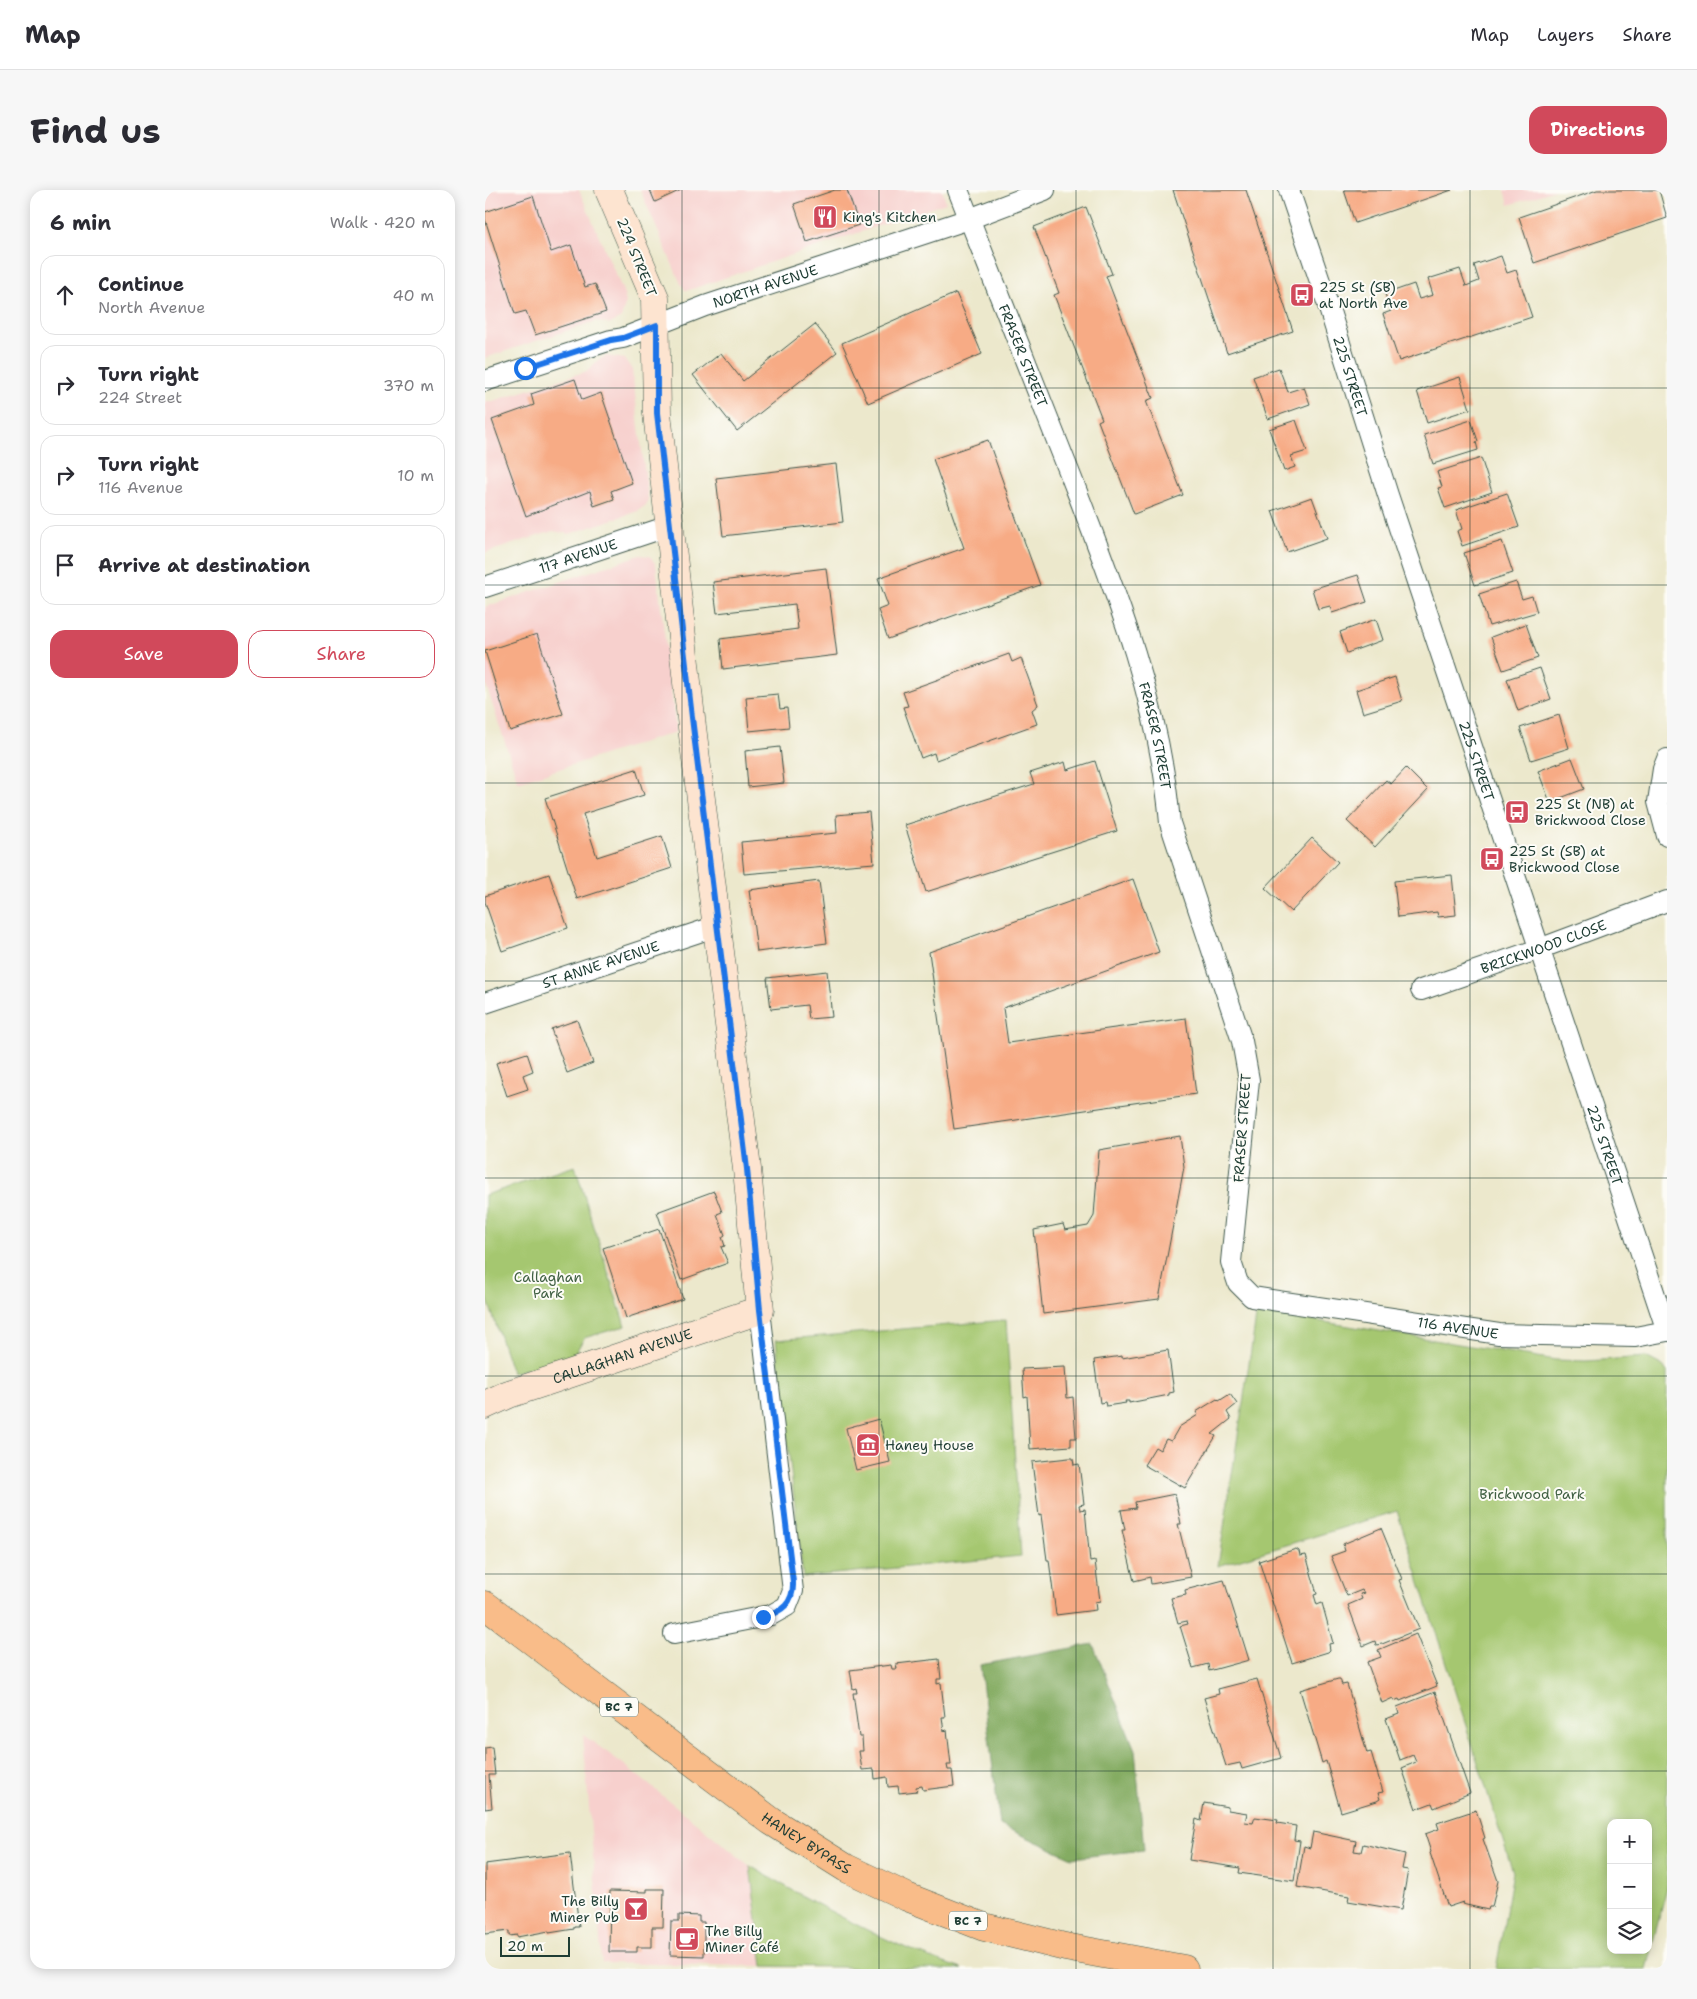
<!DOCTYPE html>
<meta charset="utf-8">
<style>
:root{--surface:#fff;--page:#f7f7f7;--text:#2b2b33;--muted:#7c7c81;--line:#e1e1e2;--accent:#d1495b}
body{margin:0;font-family:"Shantell Sans",sans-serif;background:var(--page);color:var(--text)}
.controls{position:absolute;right:15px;bottom:15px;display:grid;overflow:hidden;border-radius:10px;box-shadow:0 2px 12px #0003}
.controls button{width:45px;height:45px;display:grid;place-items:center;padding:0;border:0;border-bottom:1px solid var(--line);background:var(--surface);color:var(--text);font:25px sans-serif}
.scale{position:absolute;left:15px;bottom:12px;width:70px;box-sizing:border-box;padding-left:5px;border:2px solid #1f3d34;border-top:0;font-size:14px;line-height:18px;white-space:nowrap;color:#1f3d34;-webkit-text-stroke:4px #fdfcf7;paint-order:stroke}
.stop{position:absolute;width:15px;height:15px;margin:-11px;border:4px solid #1a73e8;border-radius:50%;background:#fff}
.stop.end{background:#1a73e8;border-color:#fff;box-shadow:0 1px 5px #0008}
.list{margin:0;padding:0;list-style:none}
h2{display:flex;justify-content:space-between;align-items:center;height:65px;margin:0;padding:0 20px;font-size:21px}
h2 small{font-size:16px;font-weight:400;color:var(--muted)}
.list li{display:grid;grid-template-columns:32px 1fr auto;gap:15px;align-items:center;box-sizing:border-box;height:80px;margin:0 10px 10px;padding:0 10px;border:1px solid var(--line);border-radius:15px}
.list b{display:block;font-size:19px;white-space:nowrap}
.list p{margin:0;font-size:16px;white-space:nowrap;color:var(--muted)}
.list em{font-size:16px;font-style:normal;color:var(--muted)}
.actions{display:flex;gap:10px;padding:15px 20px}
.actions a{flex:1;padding:11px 0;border:1px solid var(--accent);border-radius:15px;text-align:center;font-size:18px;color:var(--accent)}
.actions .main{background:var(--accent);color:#fff}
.icon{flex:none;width:28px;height:28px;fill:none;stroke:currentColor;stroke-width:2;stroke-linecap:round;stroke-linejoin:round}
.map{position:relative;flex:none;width:1182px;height:1779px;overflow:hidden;border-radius:15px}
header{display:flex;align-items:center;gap:30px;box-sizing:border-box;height:70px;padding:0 25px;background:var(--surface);border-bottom:1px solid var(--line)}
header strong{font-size:24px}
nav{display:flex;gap:28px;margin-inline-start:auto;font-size:18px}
.intro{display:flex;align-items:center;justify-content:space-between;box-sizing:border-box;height:120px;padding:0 30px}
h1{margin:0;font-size:35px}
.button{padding:12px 22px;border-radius:15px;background:var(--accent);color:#fff;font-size:18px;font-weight:700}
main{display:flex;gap:30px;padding:0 30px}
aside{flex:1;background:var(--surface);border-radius:15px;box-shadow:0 2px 12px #0003}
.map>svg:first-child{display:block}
.built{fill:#f7d0cd}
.green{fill:#a5c770;stroke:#628252;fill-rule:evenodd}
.forest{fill:#84ac62;stroke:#52744b}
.building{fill:#f7ab85}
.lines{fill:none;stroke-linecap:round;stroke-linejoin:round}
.street-casing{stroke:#3e574b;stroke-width:22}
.secondary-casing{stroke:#3e574b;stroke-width:29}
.highway-casing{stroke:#3e574b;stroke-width:29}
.street{stroke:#fff;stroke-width:20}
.secondary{stroke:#fde4d0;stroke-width:28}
.highway{stroke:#f9bc89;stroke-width:28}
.route{stroke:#1a73e8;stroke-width:6}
.grid{fill:none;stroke:#1f3d34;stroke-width:1;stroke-opacity:0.55}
.labels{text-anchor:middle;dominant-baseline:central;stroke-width:4;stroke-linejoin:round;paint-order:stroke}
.shield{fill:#fdfcf7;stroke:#62766e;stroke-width:1}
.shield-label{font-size:12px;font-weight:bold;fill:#1f3d34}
.poi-label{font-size:14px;fill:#1f3d34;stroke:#fdfcf7;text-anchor:start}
.street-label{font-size:14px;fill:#1f3d34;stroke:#fdfcf7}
.park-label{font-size:14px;fill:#406043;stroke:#fdfcf7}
</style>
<header>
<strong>Map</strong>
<nav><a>Map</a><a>Layers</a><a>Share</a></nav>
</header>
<div class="intro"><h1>Find us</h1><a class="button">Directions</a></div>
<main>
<aside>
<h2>6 min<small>Walk · 420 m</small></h2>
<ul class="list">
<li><svg class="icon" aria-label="ahead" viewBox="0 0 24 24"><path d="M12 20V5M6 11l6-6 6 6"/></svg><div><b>Continue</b><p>North Avenue</p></div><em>40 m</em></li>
<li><svg class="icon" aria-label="right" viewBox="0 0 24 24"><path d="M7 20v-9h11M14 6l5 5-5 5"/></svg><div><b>Turn right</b><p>224 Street</p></div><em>370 m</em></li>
<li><svg class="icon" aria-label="right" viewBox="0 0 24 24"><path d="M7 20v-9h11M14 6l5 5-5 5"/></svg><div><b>Turn right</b><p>116 Avenue</p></div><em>10 m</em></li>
<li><svg class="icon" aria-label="arrive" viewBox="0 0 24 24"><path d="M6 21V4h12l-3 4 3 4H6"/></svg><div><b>Arrive at destination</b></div></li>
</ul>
<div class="actions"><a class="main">Save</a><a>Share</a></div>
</aside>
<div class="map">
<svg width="1182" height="1779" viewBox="0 0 1182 1779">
<rect width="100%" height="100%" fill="#fdfcf7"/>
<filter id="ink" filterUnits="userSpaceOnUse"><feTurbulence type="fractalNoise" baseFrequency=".02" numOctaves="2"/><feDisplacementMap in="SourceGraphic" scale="10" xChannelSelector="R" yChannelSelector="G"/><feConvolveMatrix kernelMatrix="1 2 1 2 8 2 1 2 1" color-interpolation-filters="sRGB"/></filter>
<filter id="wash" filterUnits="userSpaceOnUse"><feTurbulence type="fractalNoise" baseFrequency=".0096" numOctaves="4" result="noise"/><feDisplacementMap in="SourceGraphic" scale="20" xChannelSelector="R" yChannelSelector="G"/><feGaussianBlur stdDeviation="1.12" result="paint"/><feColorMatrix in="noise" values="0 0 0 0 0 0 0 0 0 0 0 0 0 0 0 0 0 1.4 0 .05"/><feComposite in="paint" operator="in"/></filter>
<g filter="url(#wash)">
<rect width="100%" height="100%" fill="#ece8cc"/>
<!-- built -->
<g class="built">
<path d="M0,0H94L138,101L141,112L136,128L125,134L111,131L0,168Z"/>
<path d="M155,0H457L461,13L204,100H200L196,94Z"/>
<path d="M1020,0H1070L1024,15Z"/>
<path d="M121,166L140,169L147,180L163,309L161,315L153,321L84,344L68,341L0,363V211H8L102,181L113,170Z"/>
<path d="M155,365L165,366L171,375L191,542L33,592L0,492V417Z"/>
<path d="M98,1545L137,1573L265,1676L278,1776L117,1773Z"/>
</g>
<!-- green -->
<g class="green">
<path d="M90,976L140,1136L99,1148L88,1167L27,1183L0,1102V1005Z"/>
<path d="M772,1121L1071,1170L1101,1171L1161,1167L1178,1176L1182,1182V1697L1161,1779H1011L1028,1682L912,1321L733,1376ZM1126,1633H1163V1760H1126Z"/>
<path d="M521,1130L536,1366L318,1387L291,1150Z"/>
<path d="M265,1676C333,1715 402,1755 477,1779H376L362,1777L278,1776Z"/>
</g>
<!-- forest -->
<path class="forest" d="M608,1454L650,1560L659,1660L587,1668L515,1635L495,1475Z"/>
<g id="blocks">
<!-- building -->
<g class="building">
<path d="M165,0H196L170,12Z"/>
<path d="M350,0H362L374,35L322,52L309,14Z"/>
<path d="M688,0H761L808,141L742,163Z"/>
<path d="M859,0H967L870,33Z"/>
<path d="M1112,0H1174L1182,28L1049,73L1034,27Z"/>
<path d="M48,6L66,62L86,55L100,97L110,94L121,122L50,145L41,121L30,124L0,29V22Z"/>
<path d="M601,17L627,84L621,86L668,208L661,211L698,305L649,324L613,231L617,229L569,105L574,103L549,37Z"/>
<path d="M1016,66L1022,83L1031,80L1047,127L914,171L898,124L906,121L900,104L929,94L934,109L948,105L943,89L975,79L981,96L994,91L989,75Z"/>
<path d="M471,103L497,164L383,213L357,153Z"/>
<path d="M330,134L352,162L252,241L208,185L236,163L258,191Z"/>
<path d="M794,178L803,202L819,197L825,214L783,229L768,187Z"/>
<path d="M975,187L985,219L942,233L932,201Z"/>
<path d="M90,189L97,210L116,203L147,293L126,301L129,309L109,316L105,301L41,326L7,230L49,215L46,204Z"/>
<path d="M811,230L822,261L806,266L810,277L799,281L784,239Z"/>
<path d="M986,230L993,251L991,252L993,260L948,274L939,245Z"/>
<path d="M503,250L555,395L403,449L393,420L403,416L393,388L479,358L448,269Z"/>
<path d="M996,268L1007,302L960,318L953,298L957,297L952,282Z"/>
<path d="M351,274L358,332L238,346L231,288Z"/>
<path d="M1022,303L1034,337L977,356L972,341L977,339L971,320Z"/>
<path d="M827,307L842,348L802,362L787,321Z"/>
<path d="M1017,351L1028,383L990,395L979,363Z"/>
<path d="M341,378L352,465L238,479L235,449L313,439L310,414L232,423L228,392Z"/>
<path d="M873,385L882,412L847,423L845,416L833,419L827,399Z"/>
<path d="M1031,392L1037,409L1047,406L1052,422L1004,436L994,404Z"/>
<path d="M891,429L898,450L862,463L855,442Z"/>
<path d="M1041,434L1053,468L1018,480L1006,447Z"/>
<path d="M52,444L78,524L25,541L0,461Z"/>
<path d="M524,464L527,472L536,468L553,515L547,520L552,534L451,570L449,563L436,568L418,517L423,516L418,502Z"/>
<path d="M1055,478L1066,509L1033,521L1022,489Z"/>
<path d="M910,487L917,511L878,523L871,500Z"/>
<path d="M293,504L295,519L302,518L304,537L264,541L261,507Z"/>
<path d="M1074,525L1084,558L1046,570L1035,538Z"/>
<path d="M295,557L299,593L263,597L260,561Z"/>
<path d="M1087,568L1099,599L1065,612L1053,581Z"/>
<path d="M610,571L632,641L441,702L420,635L549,594L545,583L580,572L582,580Z"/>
<path d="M921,578L943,600L890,657L862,631L901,590L906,594Z"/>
<path d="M151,579L159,605L98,624L112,667L177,646L187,678L92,709L60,608Z"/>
<path d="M384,622L389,673L259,684L256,652L352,643L351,625Z"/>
<path d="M827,648L853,672L806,722L780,698Z"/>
<path d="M64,684L83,738L17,761L0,712V706Z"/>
<path d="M967,685L971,725L953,727L952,722L913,727L909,691Z"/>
<path d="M648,689L674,762L518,818L523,853L701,828L711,904L469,939L444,762Z"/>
<path d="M334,691L342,753L272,762L264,700Z"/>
<path d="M342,781L347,827L324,829L322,815L286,819L282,788Z"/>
<path d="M92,830L108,873L82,883L66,839Z"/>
<path d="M42,863L48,881L38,885L43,899L22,906L11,873Z"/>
<path d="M695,946L699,977L674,1109L558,1124L549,1040L578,1034L580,1040L603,1036L609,1026L614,960Z"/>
<path d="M229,1001L237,1022L232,1024L240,1045L237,1047L240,1056L236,1057L243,1073L196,1090L172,1022Z"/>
<path d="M174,1039L198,1109L141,1128L118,1058Z"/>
<path d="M683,1160L689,1202L684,1203V1205L644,1213V1211H640L641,1213L621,1216L620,1212L615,1213L609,1170L637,1166V1168Z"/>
<path d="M580,1177L582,1208L588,1207L591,1248H586V1256L545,1259L542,1206L539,1207L537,1179Z"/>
<path d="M745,1204L752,1214L742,1222L746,1229L727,1244L731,1246L700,1298L659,1275L670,1257L675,1260L681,1249L686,1251L694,1237L713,1225L711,1222L732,1209L734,1211Z"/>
<path d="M394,1229L405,1272L371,1280L361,1238Z"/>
<path d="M584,1268H588L589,1275L594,1274L599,1314L594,1315L595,1320L600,1319L605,1372L610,1371L615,1411L610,1412L611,1420L571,1425L564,1370H562L556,1325L554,1326L547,1272Z"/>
<path d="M690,1304L696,1334H693L706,1387L666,1394L665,1387L649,1391L637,1340H640L636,1320L651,1318L650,1312Z"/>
<path d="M896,1338L917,1389L914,1390L934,1439L897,1454L891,1455L890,1451L878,1456L863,1415L877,1409L875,1404L879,1403L877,1400L862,1406L846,1366L860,1361L858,1354Z"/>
<path d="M811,1359L814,1361L815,1366L821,1365L832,1404L829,1405L832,1415L837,1413L848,1453L844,1454L845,1460L843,1462L807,1473L774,1371Z"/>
<path d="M739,1390L764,1470L724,1481L723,1474L708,1478L695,1436L703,1434L702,1431L693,1433L686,1408L701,1405L700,1400Z"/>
<path d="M931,1444L952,1496L915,1511L914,1509L909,1511L908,1508L897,1513L882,1472L896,1467L893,1460Z"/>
<path d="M454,1469L456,1489H452V1494L456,1493L460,1527H457L459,1541L462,1540L466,1575H462L463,1580H467L469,1596L438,1600L437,1596L431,1597L432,1601L414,1603L413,1596L403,1597L402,1587L390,1589L389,1579L377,1580L374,1561H378L377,1547H374L368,1503H372L371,1498L368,1499L365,1480L406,1475L407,1479H412L411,1474Z"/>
<path d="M772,1489L796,1568L757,1579L755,1573L741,1576L719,1508L734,1504L733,1499Z"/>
<path d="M853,1489H855L857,1495L862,1494L882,1563L886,1562L898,1602L893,1603L895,1609L892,1611L856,1622L841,1571L837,1573L815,1500Z"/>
<path d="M950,1502L985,1603L949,1618L947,1613L931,1619L917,1578L931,1572L928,1565L915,1570L901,1529L914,1524L912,1517Z"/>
<path d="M7,1557L10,1585H4L7,1618L0,1619V1558Z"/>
<path d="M719,1613L743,1617V1620L762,1623L760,1632L768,1633L770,1627L793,1630L792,1633L811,1636L809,1650L815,1651L809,1691L754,1683L755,1678L704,1670L711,1629L716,1631Z"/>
<path d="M991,1620L1000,1648L998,1649L1013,1691L1007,1717H1004L1003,1720L977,1714L978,1712L963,1717L945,1663L946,1662L940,1644L954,1639L952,1633Z"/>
<path d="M828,1642L871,1651L869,1661L876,1662L878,1654L920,1664L917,1679L923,1680L916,1720L863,1711L864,1706L812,1697L819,1656L825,1658Z"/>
<path d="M85,1663L94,1737H89V1739L64,1743V1741L32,1747V1745L24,1746V1741L0,1744V1674Z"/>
<path d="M162,1699H179L178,1737H167V1757H152V1762H124L125,1701L162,1702Z"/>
<path d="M194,1725L214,1726V1732H219V1766L185,1765L186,1731H194Z"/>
</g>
</g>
</g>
<g filter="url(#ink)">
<use href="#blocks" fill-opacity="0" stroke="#3e574b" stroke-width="1"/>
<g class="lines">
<defs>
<g id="street">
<path id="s1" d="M473,0C510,96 549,192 587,289C630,400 675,513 685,633L757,851L764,890L746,1072L753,1093L767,1107L1014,1144L1150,1147L1182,1141"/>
<path id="s2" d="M804,0L841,109L903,305L1182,1141"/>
<path id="s3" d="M0,191L126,150L138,148L220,116L484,29L560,0"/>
<path id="s4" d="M0,397L184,336"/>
<path d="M1182,569L1178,579L1173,612L1182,646"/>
<path id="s5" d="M936,800L1054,759L1182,711"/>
<path id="s6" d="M0,813L232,736"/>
<path d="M189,1444L286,1425L302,1416L308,1401L275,1120"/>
</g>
<g id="secondary">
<path id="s7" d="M0,1215L24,1204L275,1120L262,979L207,537L172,223L170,108L124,0"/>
</g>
<g id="highway">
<path id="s8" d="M0,1415L286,1631L361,1678L422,1707L499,1737L580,1757L699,1779"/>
</g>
</defs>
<!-- street casing -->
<use href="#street" class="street-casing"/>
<!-- secondary casing -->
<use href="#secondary" class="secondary-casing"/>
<!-- highway casing -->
<use href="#highway" class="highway-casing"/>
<!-- street -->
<use href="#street" class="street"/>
<!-- secondary -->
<use href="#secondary" class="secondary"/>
<!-- highway -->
<use href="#highway" class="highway"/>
</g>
</g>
<g class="lines" filter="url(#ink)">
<!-- route -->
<path class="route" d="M40,178L126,150L138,148L172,135V223L208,536L262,979L275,1120L308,1392C309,1413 297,1422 278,1427"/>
</g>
<!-- grid -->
<path class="grid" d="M197,0V1779M394,0V1779M591,0V1779M788,0V1779M985,0V1779M0,198H1182M0,395H1182M0,593H1182M0,791H1182M0,988H1182M0,1186H1182M0,1384H1182M0,1581H1182"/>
<!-- icons -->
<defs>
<symbol id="restaurant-square" viewBox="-11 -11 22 22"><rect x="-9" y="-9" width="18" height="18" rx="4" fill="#d1495b" stroke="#fdfcf7"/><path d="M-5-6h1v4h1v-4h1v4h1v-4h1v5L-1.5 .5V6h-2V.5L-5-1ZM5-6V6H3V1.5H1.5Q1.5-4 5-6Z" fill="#fff"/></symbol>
<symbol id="bus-square" viewBox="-11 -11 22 22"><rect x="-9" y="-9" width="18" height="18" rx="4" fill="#d1495b" stroke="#fdfcf7"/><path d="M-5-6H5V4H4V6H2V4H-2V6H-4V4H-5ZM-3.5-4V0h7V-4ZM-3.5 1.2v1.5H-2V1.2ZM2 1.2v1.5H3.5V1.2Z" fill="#fff"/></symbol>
<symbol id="museum-square" viewBox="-11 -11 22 22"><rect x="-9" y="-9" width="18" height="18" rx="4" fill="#d1495b" stroke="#fdfcf7"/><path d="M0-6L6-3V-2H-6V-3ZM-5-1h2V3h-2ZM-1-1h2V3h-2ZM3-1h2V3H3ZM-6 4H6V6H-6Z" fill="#fff"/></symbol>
<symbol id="bar-square" viewBox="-11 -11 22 22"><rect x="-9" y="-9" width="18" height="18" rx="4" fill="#d1495b" stroke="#fdfcf7"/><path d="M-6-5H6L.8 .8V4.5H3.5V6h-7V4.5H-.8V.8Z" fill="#fff"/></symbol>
<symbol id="cafe-square" viewBox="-11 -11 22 22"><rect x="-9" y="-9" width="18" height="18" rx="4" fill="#d1495b" stroke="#fdfcf7"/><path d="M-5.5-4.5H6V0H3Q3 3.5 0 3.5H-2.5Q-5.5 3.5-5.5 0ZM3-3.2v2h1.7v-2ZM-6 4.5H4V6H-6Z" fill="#fff"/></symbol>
</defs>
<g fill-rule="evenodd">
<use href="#restaurant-square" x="326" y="13" width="28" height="28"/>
<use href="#bus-square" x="803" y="91" width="28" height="28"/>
<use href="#bus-square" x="1018" y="608" width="28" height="28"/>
<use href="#bus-square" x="993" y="655" width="28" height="28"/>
<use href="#museum-square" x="369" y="1241" width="28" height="28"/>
<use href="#bar-square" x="137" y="1705" width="28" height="28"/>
<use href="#cafe-square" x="188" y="1735" width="28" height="28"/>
</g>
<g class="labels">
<!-- shield labels -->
<g class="shield">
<rect x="115" y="1507.5" width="38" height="19" rx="4"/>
<rect x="464" y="1721.5" width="38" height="19" rx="4"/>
</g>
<g class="shield-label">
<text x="134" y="1517">BC 7</text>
<text x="483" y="1731">BC 7</text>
</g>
<!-- poi labels -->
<g class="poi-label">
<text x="358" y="27">King's Kitchen</text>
<text x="834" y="97">225 St (SB)<tspan x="834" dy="16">at North Ave</tspan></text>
<text x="1050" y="614">225 St (NB) at<tspan x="1050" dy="16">Brickwood Close</tspan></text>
<text x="1024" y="661">225 St (SB) at<tspan x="1024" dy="16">Brickwood Close</tspan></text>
<text x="400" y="1255">Haney House</text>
<text x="134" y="1711" text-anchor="end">The Billy<tspan x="134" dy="16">Miner Pub</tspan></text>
<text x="220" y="1741">The Billy<tspan x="220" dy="16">Miner Café</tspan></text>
</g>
<!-- street labels -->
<g class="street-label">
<text transform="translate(152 67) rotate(68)">224 STREET</text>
<text stroke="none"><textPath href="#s3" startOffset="296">NORTH AVENUE</textPath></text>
<text stroke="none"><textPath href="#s1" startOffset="178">FRASER STREET</textPath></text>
<text stroke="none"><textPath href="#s2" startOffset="196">225 STREET</textPath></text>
<text stroke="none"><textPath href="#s4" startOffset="98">117 AVENUE</textPath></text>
<text stroke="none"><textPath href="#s1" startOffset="581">FRASER STREET</textPath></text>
<text stroke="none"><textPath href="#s2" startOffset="601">225 STREET</textPath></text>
<text stroke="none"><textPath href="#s5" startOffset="130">BRICKWOOD CLOSE</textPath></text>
<text stroke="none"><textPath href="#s6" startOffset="122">ST ANNE AVENUE</textPath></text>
<text transform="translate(757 938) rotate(-86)">FRASER STREET</text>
<text stroke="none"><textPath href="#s2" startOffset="1006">225 STREET</textPath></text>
<text stroke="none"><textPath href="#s1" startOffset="1372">116 AVENUE</textPath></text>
<text stroke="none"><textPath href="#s7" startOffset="146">CALLAGHAN AVENUE</textPath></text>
<text stroke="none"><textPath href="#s8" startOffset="400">HANEY BYPASS</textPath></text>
</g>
<!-- park labels -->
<g class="park-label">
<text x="63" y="1087">Callaghan<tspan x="63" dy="16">Park</tspan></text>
<text x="1047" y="1304">Brickwood Park</text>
</g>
</g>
</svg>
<div class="controls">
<button>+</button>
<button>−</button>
<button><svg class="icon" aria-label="layers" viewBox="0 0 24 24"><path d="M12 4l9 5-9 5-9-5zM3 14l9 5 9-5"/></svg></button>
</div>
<div class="scale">20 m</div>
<div class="stop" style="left:40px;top:178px"></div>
<div class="stop end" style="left:278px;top:1427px"></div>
</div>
</main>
